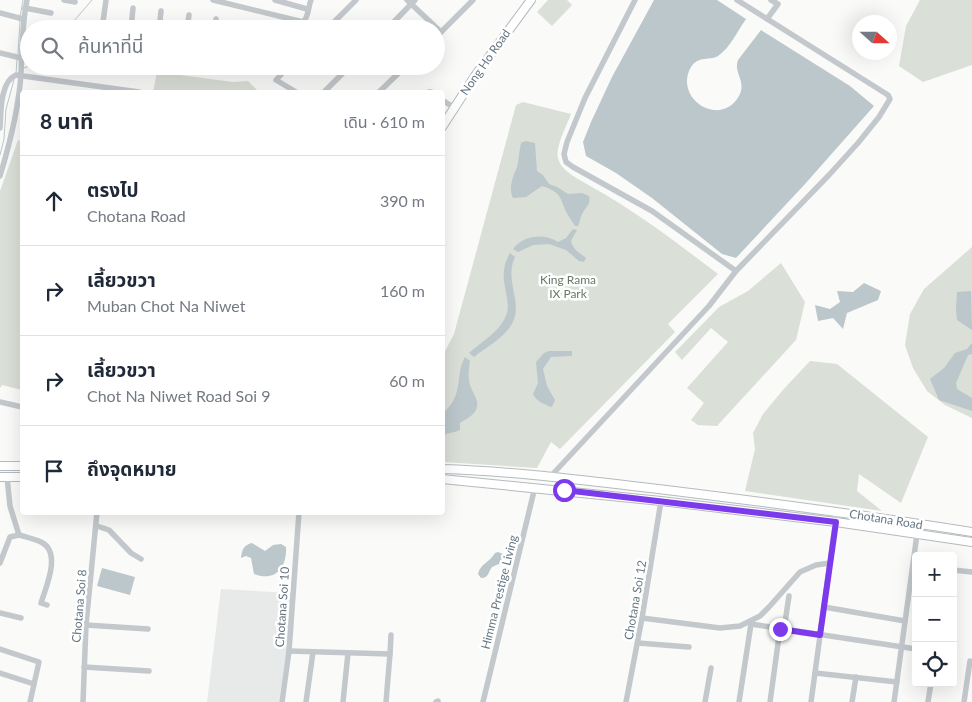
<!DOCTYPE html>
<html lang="th">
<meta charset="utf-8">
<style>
:root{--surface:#fff;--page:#f6f6f7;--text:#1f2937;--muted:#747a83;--line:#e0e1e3}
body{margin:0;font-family:Lato,"Noto Sans Thai",sans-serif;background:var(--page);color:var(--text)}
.controls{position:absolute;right:15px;bottom:15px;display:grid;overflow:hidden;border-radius:5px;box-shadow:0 5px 20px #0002}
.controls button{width:45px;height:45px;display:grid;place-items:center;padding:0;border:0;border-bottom:1px solid var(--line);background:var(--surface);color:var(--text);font:25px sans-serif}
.compass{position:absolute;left:852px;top:15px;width:45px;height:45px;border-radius:50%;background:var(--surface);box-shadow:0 5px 20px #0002;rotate:111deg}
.stop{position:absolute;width:15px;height:15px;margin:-11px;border:4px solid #7c3aed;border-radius:50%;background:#fff}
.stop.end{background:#7c3aed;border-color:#fff;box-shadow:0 1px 5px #0008}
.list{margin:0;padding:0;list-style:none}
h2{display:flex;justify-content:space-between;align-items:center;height:65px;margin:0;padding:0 20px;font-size:21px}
h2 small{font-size:16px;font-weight:400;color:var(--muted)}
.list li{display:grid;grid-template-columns:32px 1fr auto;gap:15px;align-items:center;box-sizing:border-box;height:90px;padding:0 20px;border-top:1px solid var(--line)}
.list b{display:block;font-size:19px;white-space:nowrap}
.list p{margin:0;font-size:16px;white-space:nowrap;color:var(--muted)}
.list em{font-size:16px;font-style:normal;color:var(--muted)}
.icon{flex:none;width:28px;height:28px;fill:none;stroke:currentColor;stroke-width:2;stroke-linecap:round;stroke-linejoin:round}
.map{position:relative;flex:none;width:972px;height:702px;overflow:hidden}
.search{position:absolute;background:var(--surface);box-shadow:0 5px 20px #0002;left:20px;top:20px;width:425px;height:55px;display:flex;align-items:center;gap:12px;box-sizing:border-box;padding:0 18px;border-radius:28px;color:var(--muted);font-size:19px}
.panel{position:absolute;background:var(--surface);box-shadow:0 5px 20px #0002;left:20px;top:90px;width:425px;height:425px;border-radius:5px}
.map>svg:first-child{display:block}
.built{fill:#e8e9e9}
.green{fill:#dadfd7}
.water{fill:#bbc7cb}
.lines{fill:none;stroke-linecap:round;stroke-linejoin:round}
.stream{stroke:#bbc7cb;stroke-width:1}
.major-casing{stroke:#b5babe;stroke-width:10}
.minor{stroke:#c3c8cc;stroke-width:5.5}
.major{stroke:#fff;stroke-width:8}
.route{stroke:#7c3aed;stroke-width:6}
.labels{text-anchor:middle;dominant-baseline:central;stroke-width:5;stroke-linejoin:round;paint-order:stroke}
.street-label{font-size:12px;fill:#657683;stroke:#fff}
.park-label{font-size:12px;fill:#687a64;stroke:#fff}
</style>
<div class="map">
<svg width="972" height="702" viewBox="0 0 972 702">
<rect width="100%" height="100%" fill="#fafaf8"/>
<!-- built -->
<path class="built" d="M221,589L291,593L286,653L279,702H207Z"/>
<!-- green -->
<g class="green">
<path d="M548,0H567L572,5L552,26L537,12Z"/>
<path d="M920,0H972V65L923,82L899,66L906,26Z"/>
<path d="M157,72L233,82L248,81L259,92H153Z"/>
<path d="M523,102L571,114C567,125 555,147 558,158C561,172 581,180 592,187C637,212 677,243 718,274L668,324L675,332L560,449L551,442L537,468L443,462L442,357L454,334L516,105Z"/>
<path d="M18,140L22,142V390L2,385L0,388V191Z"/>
<path d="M972,247V418L945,405L927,391L913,368L905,345L910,314L924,289Z"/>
<path d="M781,263L805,302L796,340L717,426L698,425L691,420L704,403L687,388L728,342L711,328L682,360L675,352L719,307L748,291Z"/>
<path d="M810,361L837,364L928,437L901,503L859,474L857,491L882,511L745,491L755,449L753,433L763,414L782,391Z"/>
</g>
<!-- water -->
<g class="water">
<path d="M654,0H717L746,19C738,30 730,48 718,56C710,61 699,55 691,67C673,98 720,129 739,96C747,81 733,73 738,60L761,30L850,86L874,106L805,184L736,258L722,254L652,198L616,173L586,156L583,142L591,122L612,77Z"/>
<path d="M526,141L535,143L537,171L543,175L549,184L557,187L568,194L582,193L589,196C591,205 586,206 582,214C580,218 580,222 578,226H575C573,222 570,219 568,215C559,199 564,193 542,186L526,197L513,198C508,187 513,177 517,167C519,159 519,151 521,143Z"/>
<path d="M573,229L577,230L571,241C573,250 580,253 586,258L584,262L579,261L566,250L549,244L533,245L518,252L513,249C524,235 543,233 558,242L566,238Z"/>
<path d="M510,253L515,257C503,283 526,304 510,327C501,340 486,347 474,357L469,353C481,342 498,333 505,318C515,298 494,281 510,253Z"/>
<path d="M864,283L881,291L878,300L847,313L843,329L833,318L818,321L815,305L830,309L840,302L837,291L853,292Z"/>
<path d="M971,291L972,330L957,320L956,310L957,292Z"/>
<path d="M972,343V354L968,355L956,383L957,389L972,398V411L939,400L930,379L944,368L955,353L967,349Z"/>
<path d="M549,351H572V356L551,357L543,369L547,386L555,400L552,407C545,405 536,401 533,394L538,383L536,362L544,353Z"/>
<path d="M465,357L470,361C469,368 468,374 469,381C471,393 484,403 473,414C469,418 464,420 460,423V430C454,433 448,432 443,436V413C465,394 454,377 465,357Z"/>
<path d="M252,543L265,551L273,545L281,544L286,547C287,568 275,582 254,574L251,558L246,556L241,558C242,549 244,545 252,543Z"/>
<path d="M498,552L503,554L501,563L492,567C488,572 489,578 481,578L478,574C480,564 490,562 495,553Z"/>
<path d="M102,568L135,577L130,595L97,586Z"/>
</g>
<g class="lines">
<!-- stream -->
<g class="stream">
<path d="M20,17L23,0"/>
<path d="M67,29L92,0"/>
<path d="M18,54L20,21"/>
<path d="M24,68L29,66"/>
<path d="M16,74L17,60"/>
<path d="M0,155L4,139L6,109L14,80"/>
</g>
<defs>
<g id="major">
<path d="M442,127L475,76L531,0"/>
<path d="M0,466H22"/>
<path d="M442,469C512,471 581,480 650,488C757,501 865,515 972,532"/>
<path d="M0,477H22"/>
<path d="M442,479L661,501L836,522L972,542"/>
</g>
</defs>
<!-- major casing -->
<use href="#major" class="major-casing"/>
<!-- minor -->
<g class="minor">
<path d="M64,0L75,2"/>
<path d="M213,0L303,22C309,17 308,7 311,0"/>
<path d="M275,0L307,9"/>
<path d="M407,0L441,32"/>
<path d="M635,0L585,98L567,142L564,154L566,162L573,167L652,211L736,271"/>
<path d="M25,8L51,13"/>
<path d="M0,13L23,19"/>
<path d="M767,19L778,4L771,0"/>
<path d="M102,29L106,0"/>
<path d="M131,29L133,8"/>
<path d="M159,29L161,11"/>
<path d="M187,29L189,15"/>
<path d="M215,29L216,19"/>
<path d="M244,29L245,25"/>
<path d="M327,29L356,0"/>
<path d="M387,29L415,0"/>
<path d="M436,37L473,0"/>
<path d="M0,53L21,58"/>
<path d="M200,66L239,72L240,66"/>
<path d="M251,66L263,68"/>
<path d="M289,66L276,80L296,92"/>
<path d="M324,92L350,66"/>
<path d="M379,92L406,66"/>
<path d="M429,92H431"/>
<path d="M442,100L455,108"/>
<path d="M0,128C1,111 0,82 16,75L139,92"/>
<path d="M0,176C10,143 19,108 21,73C22,49 22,24 27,0"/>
<path d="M0,402L22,407"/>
<path d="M550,477L709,306L736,271L829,175L858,143L879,117L890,99L888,95L737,0"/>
<path d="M97,526L109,530L131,553L141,559"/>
<path d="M19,535C26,537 35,539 41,542C62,552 46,587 41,603L47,605"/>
<path d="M0,563L10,537L19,535L10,506L7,477"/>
<path d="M953,570L972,572"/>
<path d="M824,607L905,621"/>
<path d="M0,613L21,618"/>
<path d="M642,618L720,628L740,626L760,616L769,607L800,572L816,565L830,563"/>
<path d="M86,625L148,629"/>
<path d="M784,629L789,596"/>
<path d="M638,643L689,647"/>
<path d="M0,649L39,662L30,702"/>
<path d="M289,651L390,654L391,635"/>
<path d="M84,667L149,671"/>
<path d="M0,673L34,684"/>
<path d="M815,673L897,682"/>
<path d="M83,702L86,625L97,512"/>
<path d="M282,702L289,651L299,512"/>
<path d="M306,702L313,652"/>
<path d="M343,702L348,653"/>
<path d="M386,702L390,654"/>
<path d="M436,702L438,701"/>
<path d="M483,702L535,487"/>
<path d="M626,702L642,618L661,501"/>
<path d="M705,702L711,668"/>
<path d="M739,702L751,624L916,649"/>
<path d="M770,702L780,629"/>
<path d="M811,702L837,511"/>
<path d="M852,702L856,677"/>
<path d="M894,702L917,534"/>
<path d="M928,702L931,683"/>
<path d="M964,702L970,661"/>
</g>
<!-- major -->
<use href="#major" class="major"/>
</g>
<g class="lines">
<!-- route -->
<path class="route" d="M564,490L836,522L820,635L780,629"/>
</g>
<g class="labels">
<!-- street labels -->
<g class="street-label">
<text transform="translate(485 62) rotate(-55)">Nong Ho Road</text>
<text transform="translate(886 519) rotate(9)">Chotana Road</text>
<text transform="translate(499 592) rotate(-76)">Himma Prestige Living</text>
<text transform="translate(635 600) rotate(-80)">Chotana Soi 12</text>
<text transform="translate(79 606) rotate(-85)">Chotana Soi 8</text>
<text transform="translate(282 607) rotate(-86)">Chotana Soi 10</text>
</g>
<!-- park labels -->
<g class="park-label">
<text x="568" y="279">King Rama<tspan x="568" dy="14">IX Park</tspan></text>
</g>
</g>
</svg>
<div class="controls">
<button>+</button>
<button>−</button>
<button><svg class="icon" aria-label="locate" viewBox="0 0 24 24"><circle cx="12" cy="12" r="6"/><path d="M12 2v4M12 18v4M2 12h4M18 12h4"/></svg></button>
</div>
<svg class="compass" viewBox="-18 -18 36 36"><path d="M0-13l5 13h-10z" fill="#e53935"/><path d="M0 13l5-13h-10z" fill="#747a83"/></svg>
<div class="stop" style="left:564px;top:490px"></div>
<div class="stop end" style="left:780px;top:629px"></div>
<div class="search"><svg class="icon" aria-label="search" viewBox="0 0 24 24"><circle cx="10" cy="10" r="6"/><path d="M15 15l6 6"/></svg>ค้นหาที่นี่</div>
<section class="panel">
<h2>8 นาที<small>เดิน · 610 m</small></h2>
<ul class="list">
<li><svg class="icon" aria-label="ahead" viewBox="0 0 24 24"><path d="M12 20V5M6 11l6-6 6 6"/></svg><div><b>ตรงไป</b><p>Chotana Road</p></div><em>390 m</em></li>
<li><svg class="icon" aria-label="right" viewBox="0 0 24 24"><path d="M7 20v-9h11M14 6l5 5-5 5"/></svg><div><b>เลี้ยวขวา</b><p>Muban Chot Na Niwet</p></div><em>160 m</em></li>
<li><svg class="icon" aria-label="right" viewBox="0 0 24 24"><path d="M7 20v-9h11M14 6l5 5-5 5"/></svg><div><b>เลี้ยวขวา</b><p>Chot Na Niwet Road Soi 9</p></div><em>60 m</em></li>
<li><svg class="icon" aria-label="arrive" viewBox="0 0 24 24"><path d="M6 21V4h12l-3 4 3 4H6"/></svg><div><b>ถึงจุดหมาย</b></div></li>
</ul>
</section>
</div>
